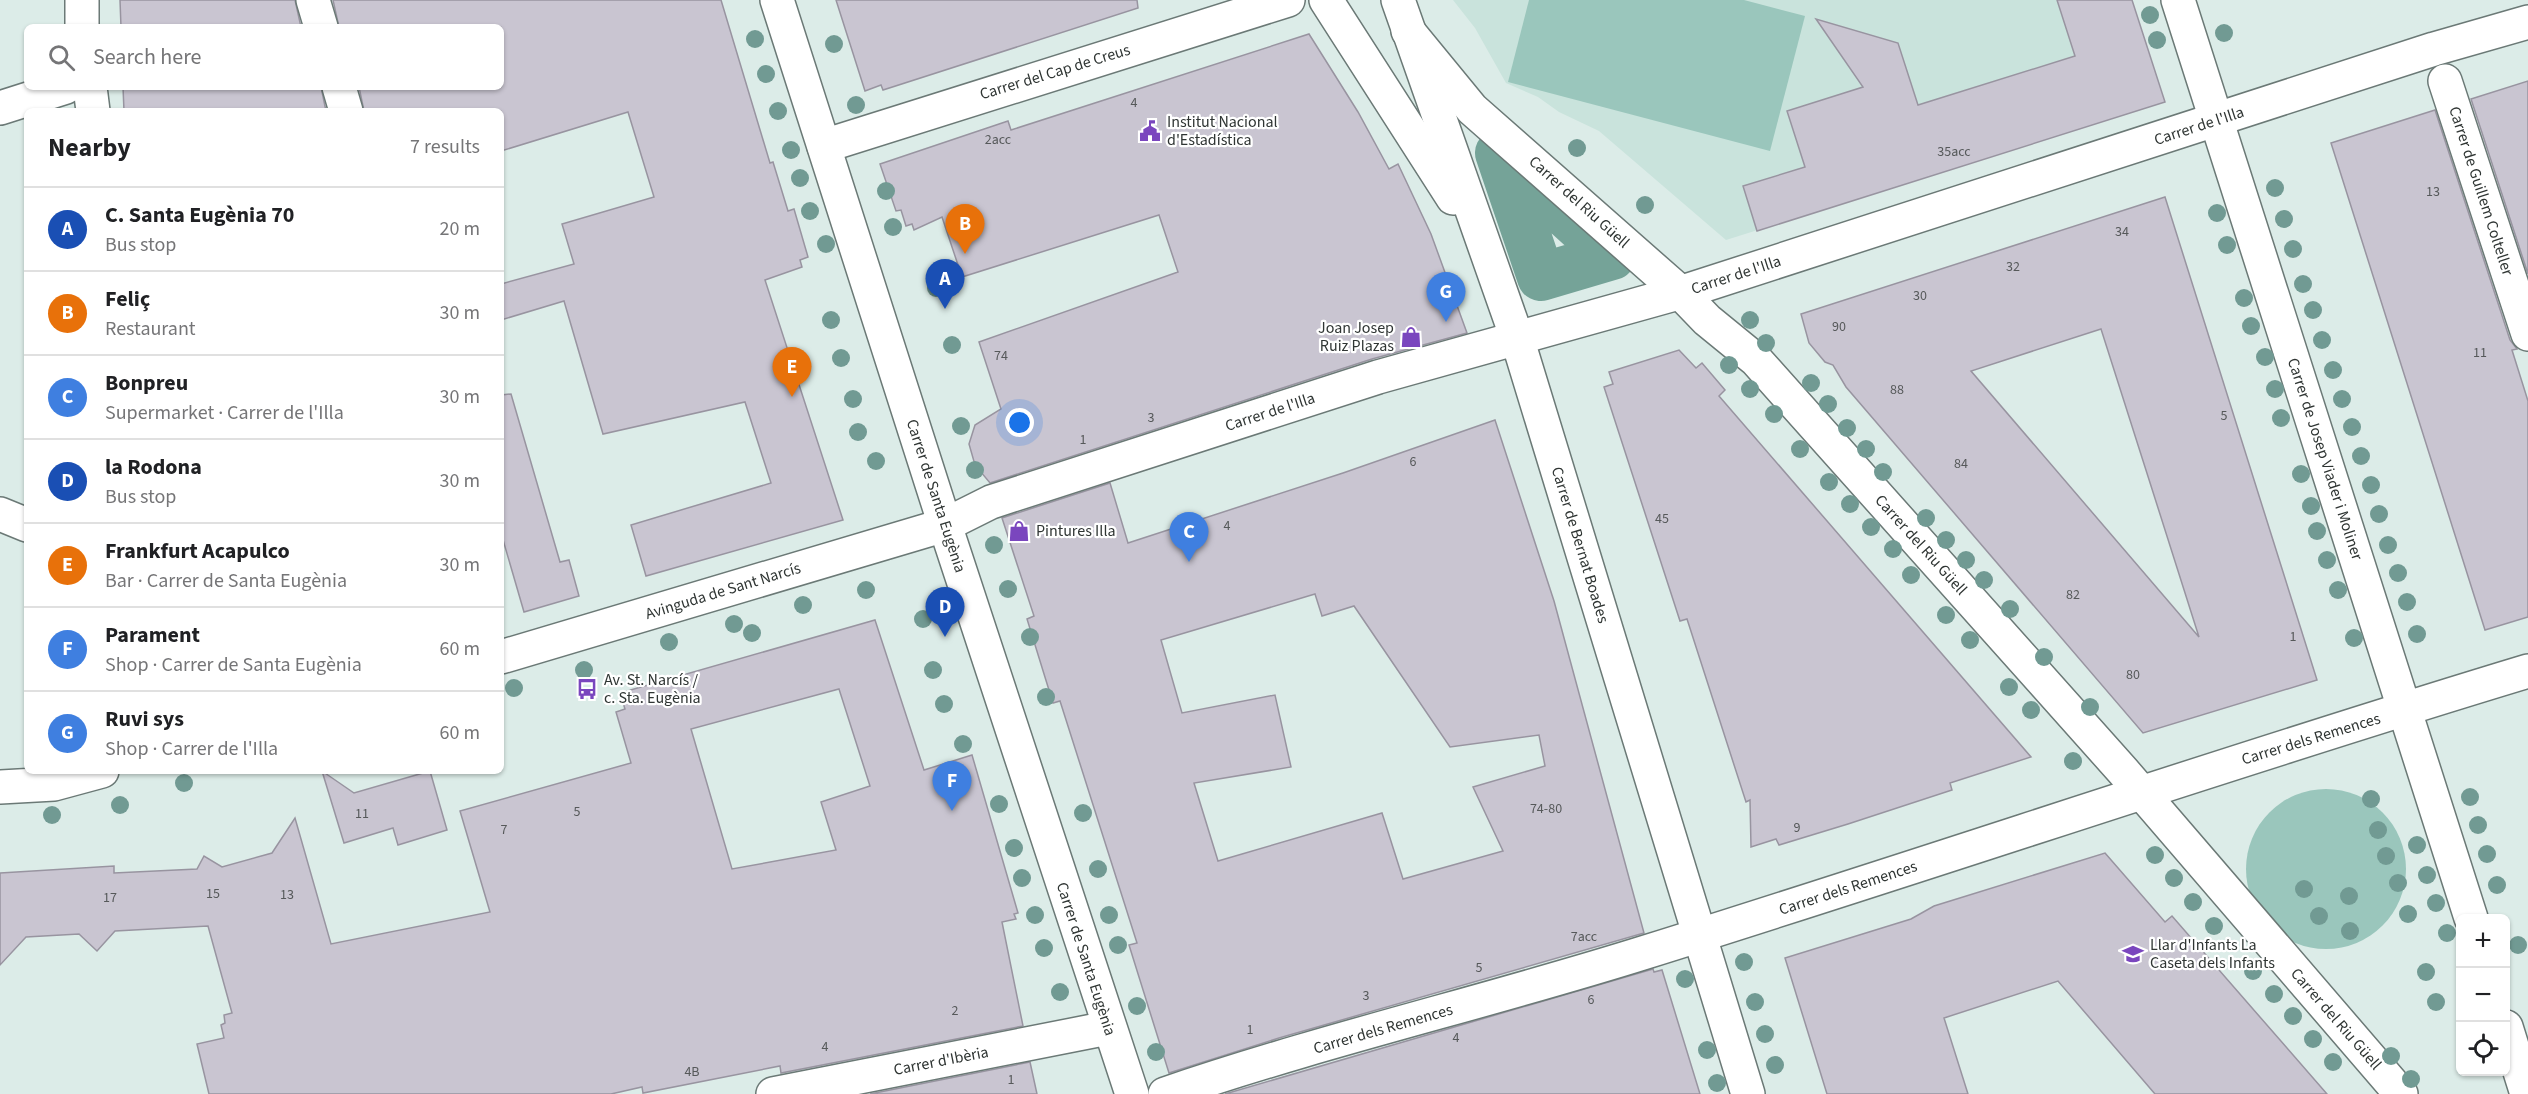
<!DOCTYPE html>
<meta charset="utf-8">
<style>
:root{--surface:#fff;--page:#f2f2f2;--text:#202124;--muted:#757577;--line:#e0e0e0;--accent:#7a46be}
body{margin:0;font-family:"Source Sans 3",sans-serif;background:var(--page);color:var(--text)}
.controls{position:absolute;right:18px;bottom:18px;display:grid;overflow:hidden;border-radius:9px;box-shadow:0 2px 4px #0004}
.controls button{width:54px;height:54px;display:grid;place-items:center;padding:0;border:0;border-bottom:2px solid var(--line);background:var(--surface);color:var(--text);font:30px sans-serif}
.you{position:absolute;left:1020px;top:423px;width:21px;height:21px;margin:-15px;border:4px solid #fff;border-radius:50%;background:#1a73e8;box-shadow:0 0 0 9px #1a73e833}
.badge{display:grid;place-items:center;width:39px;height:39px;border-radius:50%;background:var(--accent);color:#fff;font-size:20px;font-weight:700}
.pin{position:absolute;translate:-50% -50px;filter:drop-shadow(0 2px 3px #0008)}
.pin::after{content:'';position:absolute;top:32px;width:21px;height:18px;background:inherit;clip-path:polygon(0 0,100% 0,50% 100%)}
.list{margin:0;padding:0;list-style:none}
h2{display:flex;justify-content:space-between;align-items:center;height:78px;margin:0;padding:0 24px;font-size:26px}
h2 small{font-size:20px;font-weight:400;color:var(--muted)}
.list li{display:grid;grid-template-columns:39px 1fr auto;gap:18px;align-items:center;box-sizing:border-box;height:84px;padding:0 24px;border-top:2px solid var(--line)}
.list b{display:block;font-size:22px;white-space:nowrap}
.list p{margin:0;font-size:20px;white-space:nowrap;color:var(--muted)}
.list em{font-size:20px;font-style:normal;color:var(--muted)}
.icon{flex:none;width:33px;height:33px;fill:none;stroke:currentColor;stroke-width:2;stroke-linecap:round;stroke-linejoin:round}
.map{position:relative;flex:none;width:2528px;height:1094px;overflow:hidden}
.search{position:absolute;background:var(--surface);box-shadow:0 2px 4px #0004;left:24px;top:24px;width:480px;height:66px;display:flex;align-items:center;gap:15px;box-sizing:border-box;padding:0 21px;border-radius:9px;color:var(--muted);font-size:22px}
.panel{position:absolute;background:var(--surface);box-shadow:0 2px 4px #0004;left:24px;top:108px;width:480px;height:666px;border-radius:9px}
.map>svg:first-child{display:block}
.built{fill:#c9e3dc}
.green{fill:#9ac6bc}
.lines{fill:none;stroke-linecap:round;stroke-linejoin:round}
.canal{stroke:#75a398;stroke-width:48}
.building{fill:#c9c5d1;stroke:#9894a0;stroke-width:1.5;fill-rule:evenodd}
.street-casing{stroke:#6b7976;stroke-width:36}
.street{stroke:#fff;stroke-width:33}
.tree{fill:#719a93}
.labels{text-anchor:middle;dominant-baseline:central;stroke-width:4.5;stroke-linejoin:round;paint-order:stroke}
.number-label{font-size:14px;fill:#56595a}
.street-label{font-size:16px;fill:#2f3533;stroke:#fff}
.poi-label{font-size:16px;fill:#2f3533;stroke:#fff;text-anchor:start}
</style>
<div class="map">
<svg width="2528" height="1094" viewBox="0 0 2528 1094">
<rect width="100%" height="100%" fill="#dcece8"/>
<!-- built -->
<path class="built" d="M1453,0H2132L2165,102L1726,240L1599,131L1559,112L1538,97L1506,83L1475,28Z"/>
<!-- green -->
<g class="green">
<path d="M1529,0H1744L1805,16L1770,151L1508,82Z"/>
<circle cx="2326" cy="869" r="80"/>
</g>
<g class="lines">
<!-- canal -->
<path class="canal" d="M1499,153L1612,256L1541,277Z"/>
</g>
<!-- building -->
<g class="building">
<path d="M120,0H295L301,27H121Z"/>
<path d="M333,0H721L770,163L773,162L788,211L794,209L808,257L800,260L802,267L765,280L843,520L646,576L631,525L771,483L745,402L603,434L564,301L501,320V284L574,264L562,224L654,197L628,112L501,151V111H364L359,87H501V27H339Z"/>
<path d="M836,0H1137L1138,8L883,90L881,85L865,91Z"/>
<path d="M2057,0H2132L2165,102L1757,231L1743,186L1805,167L1787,111L1863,87L1816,19L1898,43L1918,105L2075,56Z"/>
<path d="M1309,34L1358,112L1389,169L1398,164L1431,234L1467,333L1372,359L990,483L975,465L969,444L975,425L1001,409L979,342L1178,272L1159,215L962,277L942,217L914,230L912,224L906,226L901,210L896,211L880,164L1008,121L1011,130Z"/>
<path d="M2528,81V274L2471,99Z"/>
<path d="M123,87H321L326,111H124Z"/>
<path d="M2435,110L2510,340L2517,349L2512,350L2528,401V617L2485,630L2331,143Z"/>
<path d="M2165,197L2317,680L2143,733L1846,387L1833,365L1825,362L1809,343L1801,314ZM2101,329L2152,489L2199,637L1971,371Z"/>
<path d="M1679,350L1696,368L1702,363L1725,390L1719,396L2031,757L1950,783L1952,790L1848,824L1779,845L1776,839L1751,847L1750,800L1746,802L1687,619L1680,621L1604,387L1613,384L1609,372Z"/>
<path d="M511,394L560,562L569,560L579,596L524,612L501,533V395Z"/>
<path d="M1495,420L1554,601L1644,933L1279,1038L1169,1073L1129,945L1137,943L1060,701L1053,703L1027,619L1034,616L1002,518L1110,483L1128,543L1343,473ZM1315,594L1322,616L1354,606L1450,747L1539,735L1545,766L1473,787L1503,851L1403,879L1382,813L1218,861L1194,783L1291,767L1275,695L1182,713L1161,640Z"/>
<path d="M875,620L924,770L972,755L1018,913L1014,914L1016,919L1002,922L1023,1026L781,1073L780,1066L643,1093L642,1087L611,1094H209L197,1044L224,1038L221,1025L225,1023L224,1015L232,1013L208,926L115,931L97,951L79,934L26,937L0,965V873L114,866V873L197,869L204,856L222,867L272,853L295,818L331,944L490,912L460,811L631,763L616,712L625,709L620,693ZM839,689L870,786L821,802L836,850L732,869L691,729Z"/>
<path d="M322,771L354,793L430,771L447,830L398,845L393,828L344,843Z"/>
<path d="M2105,853L2165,922L2172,916L2327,1094H2155L2058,981L1944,1018L1968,1094H1827L1785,958L1911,919L1934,906Z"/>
<path d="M1653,969L1654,972L1662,970L1700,1094H1225Z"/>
<path d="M1030,1062L1037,1094H870Z"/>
</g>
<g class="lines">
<defs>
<g id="street">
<path d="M82,0V27"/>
<path d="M313,0L321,27"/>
<path d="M777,0L945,525L1132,1094"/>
<path d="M1326,0L1453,198"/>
<path d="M1398,0L1517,338L1748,1094"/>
<path d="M2178,0L2471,918"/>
<path d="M1408,31L1472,109L1681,293L1707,320L1756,360L2123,771L2401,1094"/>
<path d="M2445,81L2528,334"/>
<path d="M90,87L93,111"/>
<path d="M339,87L346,111"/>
<path d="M0,108L66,87"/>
<path d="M824,146L1288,0"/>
<path d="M0,514L27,525"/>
<path d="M501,657L945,525L991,502L1378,377L1689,290L2434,49L2528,22"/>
<path d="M0,787L54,784L102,771"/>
<path d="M2506,1027L2527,1094"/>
<path d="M773,1094L1108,1028"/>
<path d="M1165,1094C1323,1040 1487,1002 1646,952C1941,860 2233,760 2528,671"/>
</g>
</defs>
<!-- street casing -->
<use href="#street" class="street-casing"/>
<!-- street -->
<use href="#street" class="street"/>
</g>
<!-- trees -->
<g class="tree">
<circle cx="2150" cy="15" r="9"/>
<circle cx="2224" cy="33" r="9"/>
<circle cx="755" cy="39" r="9"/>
<circle cx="2157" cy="40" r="9"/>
<circle cx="834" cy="44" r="9"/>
<circle cx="766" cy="74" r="9"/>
<circle cx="856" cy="105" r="9"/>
<circle cx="778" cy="111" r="9"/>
<circle cx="1577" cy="148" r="9"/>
<circle cx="791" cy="150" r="9"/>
<circle cx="800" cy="178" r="9"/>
<circle cx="2275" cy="188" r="9"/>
<circle cx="886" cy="191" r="9"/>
<circle cx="1645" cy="205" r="9"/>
<circle cx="810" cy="211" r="9"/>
<circle cx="2217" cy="213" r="9"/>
<circle cx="2284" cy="219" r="9"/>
<circle cx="893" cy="227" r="9"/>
<circle cx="826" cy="244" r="9"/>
<circle cx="2227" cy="245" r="9"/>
<circle cx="2293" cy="249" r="9"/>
<circle cx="2303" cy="284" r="9"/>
<circle cx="936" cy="288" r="9"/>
<circle cx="2244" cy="298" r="9"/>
<circle cx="2313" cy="310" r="9"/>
<circle cx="831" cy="320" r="9"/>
<circle cx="1750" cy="320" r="9"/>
<circle cx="2251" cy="326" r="9"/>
<circle cx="2322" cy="340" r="9"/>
<circle cx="1766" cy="343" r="9"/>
<circle cx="952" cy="345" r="9"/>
<circle cx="2265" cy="357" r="9"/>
<circle cx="841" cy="358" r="9"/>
<circle cx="1729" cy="365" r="9"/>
<circle cx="2333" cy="370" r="9"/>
<circle cx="1811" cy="383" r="9"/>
<circle cx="1750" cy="389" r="9"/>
<circle cx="2275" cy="389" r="9"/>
<circle cx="853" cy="399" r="9"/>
<circle cx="2342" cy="399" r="9"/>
<circle cx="1828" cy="404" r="9"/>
<circle cx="1774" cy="414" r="9"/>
<circle cx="2281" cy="418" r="9"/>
<circle cx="961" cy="426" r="9"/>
<circle cx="2352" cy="427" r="9"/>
<circle cx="1847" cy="428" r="9"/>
<circle cx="858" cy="432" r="9"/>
<circle cx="1800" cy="449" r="9"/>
<circle cx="1866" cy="449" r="9"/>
<circle cx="2361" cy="456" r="9"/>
<circle cx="876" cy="461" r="9"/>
<circle cx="975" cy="470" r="9"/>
<circle cx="1883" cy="472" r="9"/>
<circle cx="2301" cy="474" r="9"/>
<circle cx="1829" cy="482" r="9"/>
<circle cx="2371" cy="485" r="9"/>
<circle cx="1850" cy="504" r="9"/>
<circle cx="2311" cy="506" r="9"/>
<circle cx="2379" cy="514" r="9"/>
<circle cx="1926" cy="518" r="9"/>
<circle cx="1871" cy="527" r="9"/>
<circle cx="2317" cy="531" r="9"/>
<circle cx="1946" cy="540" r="9"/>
<circle cx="994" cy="545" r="9"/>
<circle cx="2388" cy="545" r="9"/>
<circle cx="1893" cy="549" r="9"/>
<circle cx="1966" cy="560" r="9"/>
<circle cx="2327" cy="560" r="9"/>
<circle cx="2398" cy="573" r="9"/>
<circle cx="1911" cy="575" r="9"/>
<circle cx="1984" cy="580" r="9"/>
<circle cx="1008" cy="589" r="9"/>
<circle cx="866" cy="590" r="9"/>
<circle cx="2338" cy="590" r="9"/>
<circle cx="2407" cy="602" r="9"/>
<circle cx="803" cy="605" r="9"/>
<circle cx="2010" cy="609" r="9"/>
<circle cx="1946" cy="615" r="9"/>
<circle cx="923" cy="619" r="9"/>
<circle cx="734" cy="624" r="9"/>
<circle cx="752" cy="633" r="9"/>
<circle cx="2417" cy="634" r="9"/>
<circle cx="1030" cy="637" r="9"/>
<circle cx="2354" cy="638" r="9"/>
<circle cx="1970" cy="640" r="9"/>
<circle cx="669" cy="642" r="9"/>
<circle cx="2044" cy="657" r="9"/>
<circle cx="584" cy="670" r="9"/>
<circle cx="933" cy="670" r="9"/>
<circle cx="2009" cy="687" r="9"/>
<circle cx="514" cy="688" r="9"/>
<circle cx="1046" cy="697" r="9"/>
<circle cx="944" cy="704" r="9"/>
<circle cx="2090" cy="707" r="9"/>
<circle cx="2031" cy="710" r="9"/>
<circle cx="963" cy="744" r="9"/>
<circle cx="2073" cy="761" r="9"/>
<circle cx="184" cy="783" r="9"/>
<circle cx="2470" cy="797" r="9"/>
<circle cx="2371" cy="799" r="9"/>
<circle cx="999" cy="804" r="9"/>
<circle cx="120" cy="805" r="9"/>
<circle cx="1083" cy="813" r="9"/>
<circle cx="52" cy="815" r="9"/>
<circle cx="2478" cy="825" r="9"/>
<circle cx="2378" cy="830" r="9"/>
<circle cx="2417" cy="845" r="9"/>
<circle cx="1014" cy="848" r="9"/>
<circle cx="2487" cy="854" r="9"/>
<circle cx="2155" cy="855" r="9"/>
<circle cx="2386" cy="856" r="9"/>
<circle cx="1098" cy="869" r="9"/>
<circle cx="2427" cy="875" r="9"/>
<circle cx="1022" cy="878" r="9"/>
<circle cx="2174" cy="878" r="9"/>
<circle cx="2398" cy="883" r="9"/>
<circle cx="2497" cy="885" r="9"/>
<circle cx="2304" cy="889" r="9"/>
<circle cx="2349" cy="896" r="9"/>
<circle cx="2193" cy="902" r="9"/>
<circle cx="2436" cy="903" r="9"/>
<circle cx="2408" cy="914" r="9"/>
<circle cx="1035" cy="915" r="9"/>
<circle cx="1109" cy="915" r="9"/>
<circle cx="2319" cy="916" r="9"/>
<circle cx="2214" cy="926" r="9"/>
<circle cx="2350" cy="931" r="9"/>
<circle cx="2447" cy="933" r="9"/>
<circle cx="1118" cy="945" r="9"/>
<circle cx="2518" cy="945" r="9"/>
<circle cx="1044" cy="948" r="9"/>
<circle cx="1744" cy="962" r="9"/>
<circle cx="2253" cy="971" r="9"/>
<circle cx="2426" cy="972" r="9"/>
<circle cx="1685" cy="979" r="9"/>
<circle cx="1060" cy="992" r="9"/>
<circle cx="2274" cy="994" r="9"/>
<circle cx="1755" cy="1002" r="9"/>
<circle cx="2436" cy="1002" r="9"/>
<circle cx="1137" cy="1006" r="9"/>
<circle cx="2293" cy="1016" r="9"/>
<circle cx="1765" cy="1034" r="9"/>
<circle cx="2313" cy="1039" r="9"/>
<circle cx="1707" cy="1050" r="9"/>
<circle cx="1156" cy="1052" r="9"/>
<circle cx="2391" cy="1056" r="9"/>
<circle cx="2333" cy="1062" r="9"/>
<circle cx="1775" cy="1065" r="9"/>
<circle cx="2411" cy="1079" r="9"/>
<circle cx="1717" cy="1083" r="9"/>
</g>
<!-- icons -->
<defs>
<symbol id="civic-bare" viewBox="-9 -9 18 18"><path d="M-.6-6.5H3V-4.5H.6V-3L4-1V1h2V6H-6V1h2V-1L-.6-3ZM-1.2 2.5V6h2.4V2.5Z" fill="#7a46be" stroke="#fff" stroke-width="2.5" paint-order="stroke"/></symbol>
<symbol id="shop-bare" viewBox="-9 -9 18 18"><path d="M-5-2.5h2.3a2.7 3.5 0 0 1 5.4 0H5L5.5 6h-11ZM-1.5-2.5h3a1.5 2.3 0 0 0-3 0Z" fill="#7a46be" stroke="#fff" stroke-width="2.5" paint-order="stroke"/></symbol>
<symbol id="bus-bare" viewBox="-9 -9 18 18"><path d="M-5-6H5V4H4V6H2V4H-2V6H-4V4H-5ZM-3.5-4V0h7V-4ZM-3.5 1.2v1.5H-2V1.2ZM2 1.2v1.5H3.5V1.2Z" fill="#7a46be" stroke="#fff" stroke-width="2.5" paint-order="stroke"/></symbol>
<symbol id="school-bare" viewBox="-9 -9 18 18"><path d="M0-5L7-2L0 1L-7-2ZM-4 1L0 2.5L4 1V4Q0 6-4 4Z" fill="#7a46be" stroke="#fff" stroke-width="2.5" paint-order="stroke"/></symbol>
</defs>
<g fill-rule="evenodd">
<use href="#civic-bare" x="1135" y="116" width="30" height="30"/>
<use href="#shop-bare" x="1396" y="322" width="30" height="30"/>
<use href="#shop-bare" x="1004" y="516" width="30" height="30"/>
<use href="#bus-bare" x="572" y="674" width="30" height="30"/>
<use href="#school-bare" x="2118" y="939" width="30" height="30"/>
</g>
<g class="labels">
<!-- number labels -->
<g class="number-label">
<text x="1134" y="103">4</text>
<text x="998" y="140">2acc</text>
<text x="1954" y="152">35acc</text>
<text x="2433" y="192">13</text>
<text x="2122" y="232">34</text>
<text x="2013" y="267">32</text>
<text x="1920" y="296">30</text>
<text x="1839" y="327">90</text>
<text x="2480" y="353">11</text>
<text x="1001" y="356">74</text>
<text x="1897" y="390">88</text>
<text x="2224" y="416">5</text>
<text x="1151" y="418">3</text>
<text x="1083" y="440">1</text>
<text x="1413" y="462">6</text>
<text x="1961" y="464">84</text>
<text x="1662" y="519">45</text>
<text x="1227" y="526">4</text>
<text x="2073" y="595">82</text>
<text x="2293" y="637">1</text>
<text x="2133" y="675">80</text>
<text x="1546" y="809">74-80</text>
<text x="577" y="812">5</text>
<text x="362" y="814">11</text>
<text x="1797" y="828">9</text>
<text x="504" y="830">7</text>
<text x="213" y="894">15</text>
<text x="287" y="895">13</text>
<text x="110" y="898">17</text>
<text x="1584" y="937">7acc</text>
<text x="1479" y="968">5</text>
<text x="1366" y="996">3</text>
<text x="1591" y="1000">6</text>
<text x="955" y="1011">2</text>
<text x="1250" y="1030">1</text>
<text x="1456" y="1038">4</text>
<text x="825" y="1047">4</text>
<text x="692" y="1072">4B</text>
<text x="1011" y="1080">1</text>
</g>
<!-- street labels -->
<g class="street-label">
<text transform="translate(1055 72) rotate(-17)">Carrer del Cap de Creus</text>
<text transform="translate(2199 126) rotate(-18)">Carrer de l'Illa</text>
<text transform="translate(2481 191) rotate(72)">Carrer de Guillem Colteller</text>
<text transform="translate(1579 202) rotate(42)">Carrer del Riu Güell</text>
<text transform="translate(1736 275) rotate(-18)">Carrer de l'Illa</text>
<text transform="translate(1270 412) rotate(-18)">Carrer de l'Illa</text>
<text transform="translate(2325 459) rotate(72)">Carrer de Josep Viader i Moliner</text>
<text transform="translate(936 496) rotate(72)">Carrer de Santa Eugènia</text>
<text transform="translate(1580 545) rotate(73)">Carrer de Bernat Boades</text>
<text transform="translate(1921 545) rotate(48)">Carrer del Riu Güell</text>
<text transform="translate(723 591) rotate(-17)">Avinguda de Sant Narcís</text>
<text transform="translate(2311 739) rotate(-17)">Carrer dels Remences</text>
<text transform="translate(1848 888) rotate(-18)">Carrer dels Remences</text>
<text transform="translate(1086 959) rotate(72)">Carrer de Santa Eugènia</text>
<text transform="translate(2336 1019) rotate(49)">Carrer del Riu Güell</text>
<text transform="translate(1383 1029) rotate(-16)">Carrer dels Remences</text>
<text transform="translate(941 1061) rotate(-11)">Carrer d'Ibèria</text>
</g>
<!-- poi labels -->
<g class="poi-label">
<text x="1167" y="122">Institut Nacional<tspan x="1167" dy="18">d'Estadística</tspan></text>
<text x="1394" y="328" text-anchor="end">Joan Josep<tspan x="1394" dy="18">Ruiz Plazas</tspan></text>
<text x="1036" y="531">Pintures Illa</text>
<text x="604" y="680">Av. St. Narcís /<tspan x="604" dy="18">c. Sta. Eugènia</tspan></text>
<text x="2150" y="945">Llar d'Infants La<tspan x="2150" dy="18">Caseta dels Infants</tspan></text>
</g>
</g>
</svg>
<div class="controls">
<button>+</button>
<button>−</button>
<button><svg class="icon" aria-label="locate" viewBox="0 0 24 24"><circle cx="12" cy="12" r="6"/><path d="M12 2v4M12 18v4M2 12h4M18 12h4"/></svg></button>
</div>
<div class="you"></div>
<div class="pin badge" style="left:945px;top:309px;background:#1a4fb4">A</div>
<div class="pin badge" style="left:965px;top:254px;background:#e8710a">B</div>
<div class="pin badge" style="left:1189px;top:562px;background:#3f7fe0">C</div>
<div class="pin badge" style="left:945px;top:637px;background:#1a4fb4">D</div>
<div class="pin badge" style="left:792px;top:397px;background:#e8710a">E</div>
<div class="pin badge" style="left:952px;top:811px;background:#3f7fe0">F</div>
<div class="pin badge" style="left:1446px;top:322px;background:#3f7fe0">G</div>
<div class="search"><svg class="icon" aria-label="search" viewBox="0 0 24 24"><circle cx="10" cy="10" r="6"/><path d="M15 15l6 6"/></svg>Search here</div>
<section class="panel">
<h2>Nearby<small>7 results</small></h2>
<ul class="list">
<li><span class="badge" style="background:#1a4fb4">A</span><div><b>C. Santa Eugènia 70</b><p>Bus stop</p></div><em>20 m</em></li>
<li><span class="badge" style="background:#e8710a">B</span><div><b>Feliç</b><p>Restaurant</p></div><em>30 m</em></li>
<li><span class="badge" style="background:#3f7fe0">C</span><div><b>Bonpreu</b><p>Supermarket · Carrer de l'Illa</p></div><em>30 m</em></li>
<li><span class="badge" style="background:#1a4fb4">D</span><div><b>la Rodona</b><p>Bus stop</p></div><em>30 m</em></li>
<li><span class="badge" style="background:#e8710a">E</span><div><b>Frankfurt Acapulco</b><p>Bar · Carrer de Santa Eugènia</p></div><em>30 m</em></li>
<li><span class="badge" style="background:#3f7fe0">F</span><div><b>Parament</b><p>Shop · Carrer de Santa Eugènia</p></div><em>60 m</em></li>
<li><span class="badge" style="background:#3f7fe0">G</span><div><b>Ruvi sys</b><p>Shop · Carrer de l'Illa</p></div><em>60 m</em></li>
</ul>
</section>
</div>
